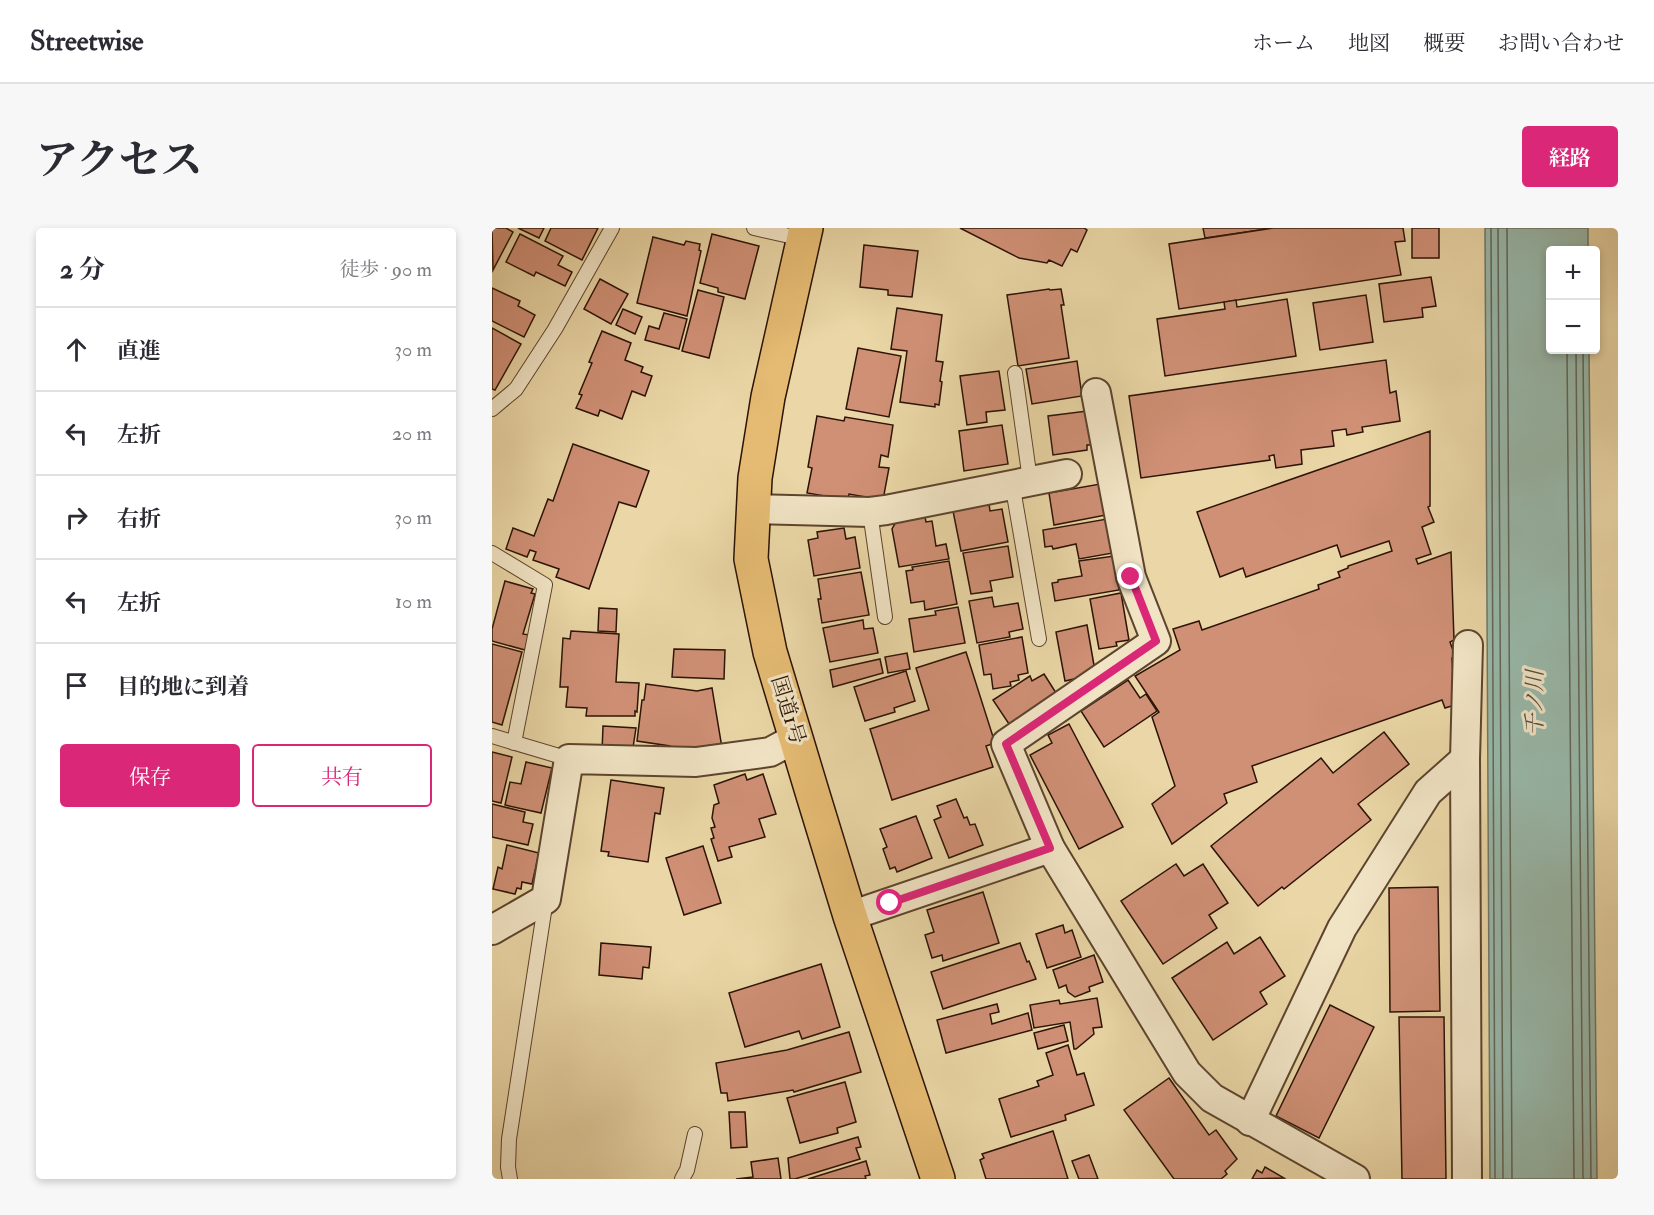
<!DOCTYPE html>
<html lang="ja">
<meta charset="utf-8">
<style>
:root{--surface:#fff;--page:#f7f7f7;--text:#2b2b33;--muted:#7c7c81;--line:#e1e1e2;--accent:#db2777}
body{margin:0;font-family:"IM FELL Double Pica","Noto Serif JP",serif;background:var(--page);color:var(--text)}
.controls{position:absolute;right:18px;top:18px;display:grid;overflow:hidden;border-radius:6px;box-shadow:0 3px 9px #0003}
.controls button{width:54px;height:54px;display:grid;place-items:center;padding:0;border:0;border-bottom:2px solid var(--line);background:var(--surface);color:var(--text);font:30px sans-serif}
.stop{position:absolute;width:18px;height:18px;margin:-14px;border:4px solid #db2777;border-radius:50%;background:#fff}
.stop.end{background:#db2777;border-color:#fff;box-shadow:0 2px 6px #0008}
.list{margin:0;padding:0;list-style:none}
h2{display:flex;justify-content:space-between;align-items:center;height:78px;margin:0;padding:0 24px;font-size:26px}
h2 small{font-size:20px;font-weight:400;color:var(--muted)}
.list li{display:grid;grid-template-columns:39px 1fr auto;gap:18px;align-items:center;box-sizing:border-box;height:84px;padding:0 24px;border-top:2px solid var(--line)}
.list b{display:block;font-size:22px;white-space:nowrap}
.list em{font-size:20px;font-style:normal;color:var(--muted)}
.actions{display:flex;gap:12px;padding:18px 24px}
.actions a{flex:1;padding:14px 0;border:2px solid var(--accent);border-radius:6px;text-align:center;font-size:21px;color:var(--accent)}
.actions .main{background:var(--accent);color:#fff}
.icon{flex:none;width:33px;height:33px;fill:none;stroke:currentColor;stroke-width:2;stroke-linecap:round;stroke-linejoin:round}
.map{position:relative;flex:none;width:1126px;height:951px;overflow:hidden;border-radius:6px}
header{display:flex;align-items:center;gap:36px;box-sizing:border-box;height:84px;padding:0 30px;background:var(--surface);border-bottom:2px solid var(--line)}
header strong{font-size:28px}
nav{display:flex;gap:33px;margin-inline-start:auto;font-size:21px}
.intro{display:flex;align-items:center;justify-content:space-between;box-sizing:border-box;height:144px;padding:0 36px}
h1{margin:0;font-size:42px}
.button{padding:15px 27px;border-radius:6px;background:var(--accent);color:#fff;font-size:21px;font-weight:700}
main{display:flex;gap:36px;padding:0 36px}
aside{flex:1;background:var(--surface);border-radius:6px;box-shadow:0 3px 9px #0003}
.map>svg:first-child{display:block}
.water{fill:#98b9ab;stroke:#6d7769;stroke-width:1.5}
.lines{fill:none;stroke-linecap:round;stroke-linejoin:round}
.shore{stroke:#626658;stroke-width:1.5}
.building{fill:#d09076;stroke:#2c1306;stroke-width:1.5}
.lane-casing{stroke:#5c442e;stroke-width:16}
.street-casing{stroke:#5c442e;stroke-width:32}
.highway-casing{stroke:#2c1306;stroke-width:36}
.lane{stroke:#f1e4c5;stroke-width:14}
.street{stroke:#f1e4c5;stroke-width:28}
.highway{stroke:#e5bb73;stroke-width:33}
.route{stroke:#db2777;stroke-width:8}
.labels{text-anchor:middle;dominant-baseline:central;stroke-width:6;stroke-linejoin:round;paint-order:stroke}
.street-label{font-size:21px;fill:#2c1306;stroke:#f1e4c5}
.water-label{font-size:22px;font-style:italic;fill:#524d40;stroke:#f1e4c5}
</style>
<header>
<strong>Streetwise</strong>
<nav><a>ホーム</a><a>地図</a><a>概要</a><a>お問い合わせ</a></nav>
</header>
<div class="intro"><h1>アクセス</h1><a class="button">経路</a></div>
<main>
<aside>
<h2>2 分<small>徒歩 · 90 m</small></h2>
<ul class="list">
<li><svg class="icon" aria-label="ahead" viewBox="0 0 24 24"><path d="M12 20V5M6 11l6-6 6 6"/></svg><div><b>直進</b></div><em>30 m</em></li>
<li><svg class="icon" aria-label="left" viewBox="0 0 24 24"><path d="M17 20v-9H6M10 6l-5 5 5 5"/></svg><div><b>左折</b></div><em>20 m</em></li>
<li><svg class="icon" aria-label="right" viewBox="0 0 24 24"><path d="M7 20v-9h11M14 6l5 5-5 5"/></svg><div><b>右折</b></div><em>30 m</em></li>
<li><svg class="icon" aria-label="left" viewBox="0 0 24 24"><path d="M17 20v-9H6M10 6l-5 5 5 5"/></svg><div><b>左折</b></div><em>10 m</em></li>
<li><svg class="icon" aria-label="arrive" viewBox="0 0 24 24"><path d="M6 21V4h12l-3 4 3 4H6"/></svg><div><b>目的地に到着</b></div></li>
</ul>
<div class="actions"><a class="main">保存</a><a>共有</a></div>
</aside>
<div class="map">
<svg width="1126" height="951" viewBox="0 0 1126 951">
<rect width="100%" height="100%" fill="#ead6a6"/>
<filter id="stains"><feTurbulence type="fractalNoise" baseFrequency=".00333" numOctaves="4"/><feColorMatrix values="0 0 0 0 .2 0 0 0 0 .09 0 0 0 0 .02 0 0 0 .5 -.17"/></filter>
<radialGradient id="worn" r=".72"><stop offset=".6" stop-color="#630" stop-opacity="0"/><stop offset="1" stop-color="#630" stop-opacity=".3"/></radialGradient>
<!-- water -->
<path class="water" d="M993,0H1096V22H1058V122H1097L1105,951H998Z"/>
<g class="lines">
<!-- shore -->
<g class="shore">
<path d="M999,0L1003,951"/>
<path d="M1006,0L1011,951"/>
<path d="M1015,0L1020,951"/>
<path d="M1075,122L1082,951"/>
<path d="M1084,122L1091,951"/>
<path d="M1091,122L1099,951"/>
</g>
</g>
<!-- building -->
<g class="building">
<path d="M0,0H14L21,4L1,42Z"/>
<path d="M26,0H52L47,10Z"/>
<path d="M59,0H106L90,32L53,13Z"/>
<path d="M468,0H592L595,2L585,24L579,21L570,38L557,32L555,35L527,30Z"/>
<path d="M711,0H781L713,10Z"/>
<path d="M781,0H911L913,13L903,14L909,47L687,81L677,16Z"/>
<rect x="920" y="0" width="27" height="30"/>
<path d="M28,6L71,28L66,37L80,44L73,58L44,44L42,48L14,34Z"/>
<path d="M220,6L267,18L253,71L226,64V60L208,55Z"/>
<path d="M161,9L192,17L194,13L208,16L207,22L209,23L195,88L145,75Z"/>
<path d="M372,17L426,23L420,69L396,67V62L368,59Z"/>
<path d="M939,49L944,78L930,80L931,89L892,94L887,56Z"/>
<path d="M108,51L136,66L119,96L92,81Z"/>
<path d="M0,60L28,73L26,78L43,87L32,109L0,93Z"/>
<path d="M557,61L558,62L569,61L572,77H569L577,130L526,138L515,67Z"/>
<path d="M206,62L232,69L217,130L190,123Z"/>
<path d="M874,67L881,114L828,122L821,75Z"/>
<path d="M795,71L804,128L673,148L665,91L733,81L732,74L744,72L745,79Z"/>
<path d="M405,80L450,87L444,133L451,134L448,153L450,154L447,177L443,176V179L408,174L415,123L399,121Z"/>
<path d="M131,81L150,89L143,106L124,97Z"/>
<path d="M172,85L195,91L187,121L153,112L157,98L167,101Z"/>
<path d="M0,100L29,116L3,162L0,161Z"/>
<path d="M110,103L139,115L133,132L151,139L149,144L160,148L153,168L140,163L130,191L108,182L106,188L84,180L90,167L87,166L100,135L97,134Z"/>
<path d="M366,120L409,128L397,189L354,181Z"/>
<path d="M894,132L898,165L904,163L908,193L870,199L871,204L855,207L854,201L840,203L842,218L809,222L810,236L784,240L782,227L777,228L778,232L649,250L637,168Z"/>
<path d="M585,133L590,168L540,176L534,141Z"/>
<path d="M507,143L513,182L494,184L495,194L475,197L468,148Z"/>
<path d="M595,183L600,217H595V222L561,227L556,188Z"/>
<path d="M325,188L352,193L353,189L401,197L396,229L389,227L387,239L397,240L391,272L357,266L356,272L315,265L320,240L316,239Z"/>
<path d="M510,197L516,236L472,243L467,203Z"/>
<path d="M938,203V278L936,279L942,294L930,299L939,326L924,331L926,336L959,324L962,412L958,414L963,428L960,430L963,477L953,480L950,472L760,538L765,554L732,566L735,575L680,616L660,576L683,558L660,489L667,484L643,448L688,422L681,401L707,393L710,402L827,361L826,357L848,349L846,344L856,340V338L900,323L897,313L849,329L845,317L754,349L751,340L728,349L705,284Z"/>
<path d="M81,216L157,243L144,279L127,274L97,361L64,349L67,341L41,332L44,324L38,322L35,329L14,321L21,300L42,308L56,271L61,273Z"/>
<path d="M608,256L614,287L562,297L557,265Z"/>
<path d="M497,276L498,283L510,281L516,314L469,323L461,283Z"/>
<path d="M433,289L434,294L440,293L444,318L454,316L457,331L407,339L400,301L404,294Z"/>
<path d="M615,291L621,325L587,331L584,316L561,321L560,318L553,319L551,302Z"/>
<path d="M352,300L354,311L363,309L368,340L322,348L316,312L326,310L325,304Z"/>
<path d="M516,318L521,349L498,353L500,363L479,366L471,325Z"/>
<path d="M622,328L627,362L563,373L560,355L566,354V352L590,348L587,333Z"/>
<path d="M457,333L465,376L433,382L432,373L419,375L414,343L421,342L420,339Z"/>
<path d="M369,344L377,387L330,395L326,371H329L326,351Z"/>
<path d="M13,353L41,361L39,365L43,366L31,406L37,407L33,422L0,413V401Z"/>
<path d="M629,365L637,412L624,414L625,418L607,421L598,371Z"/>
<path d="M500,369L502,379L526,375L531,401L517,404L518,409L485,415L477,373Z"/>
<path d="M466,379L473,415L422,424L417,391L444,387L443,383Z"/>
<path d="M107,380L125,381L124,404L106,403Z"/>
<path d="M371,392L372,401L381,400L386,425L338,434L331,400Z"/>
<path d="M595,397L603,443L595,448L573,453L564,404Z"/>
<path d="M79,403L127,406L124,454L147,455L145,484L143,483V488H94L95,480L74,479L76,459H68L71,410L78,411Z"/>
<path d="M530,409L536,445L526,447L527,452L518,454L519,458L501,461L499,446L492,447L487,417Z"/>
<path d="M0,416L30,424L10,497L0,494Z"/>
<path d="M182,421L233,422L232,451L180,449Z"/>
<path d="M474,424L503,515L494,518L501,539L400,572L378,501L437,482L424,440Z"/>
<path d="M415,425L418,441L396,445L393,429Z"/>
<path d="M388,431L391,445L341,459L338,442Z"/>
<path d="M414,443L423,473L402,480L403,484L373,493L362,459Z"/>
<path d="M552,446L566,468L519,499L501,472L538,448L540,453Z"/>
<path d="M636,452L648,470L654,466L665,483L612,519L589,483Z"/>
<path d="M154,456L205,463L220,460L230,520L177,529L178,518L145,513L150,472H152Z"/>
<path d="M577,496L631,599L587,621L538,527L560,515L556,507Z"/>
<path d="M111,498L144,500L140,526L110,524Z"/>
<path d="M892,504L917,536L866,576L879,592L792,661L790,659L766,678L719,618L829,530L841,545Z"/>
<path d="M0,524L20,529L9,575L0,573Z"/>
<path d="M34,534L60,540L49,585L13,577L18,554L29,556Z"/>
<path d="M253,546L255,552L271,546L284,586L267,591L273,609L237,619L240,629L226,633L219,611L222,610L219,600L223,599L220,590L222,577L227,575L222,557Z"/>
<path d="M119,552L172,560L168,586L163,585L156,634L116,628L117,624L109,623Z"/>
<path d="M464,571L472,590L475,589L478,597L483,596L491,617L457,630L442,592L449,589L445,578Z"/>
<path d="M0,576L33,584L31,594L41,596L36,617L0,609Z"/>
<path d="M424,588L440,630L405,644L403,639L398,641L391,621L395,619L388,601Z"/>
<path d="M15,617L47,625L40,656L30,654L29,661L25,660L23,666L1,661L6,639L10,641Z"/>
<path d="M211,618L229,675L192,687L174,630Z"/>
<path d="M684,636L692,648L711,636L736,675L717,687L725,700L671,736L629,673Z"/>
<path d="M946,659L948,783L898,784L897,660Z"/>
<path d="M491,664L507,715L451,733L450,727L440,730L433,707L442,704L435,682Z"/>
<path d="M571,697L573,705L580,702L589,729L555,740L544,706Z"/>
<path d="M768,709L793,748L768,764L775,776L721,812L680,750L735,714L742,726Z"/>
<path d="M109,715L159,719L157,740L151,739L150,751L107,747Z"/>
<path d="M528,715L535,734L537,733L544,751L451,781L439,744Z"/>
<path d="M602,727L611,754L597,759L598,763L583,769L576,764L574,757L567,760L561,742Z"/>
<path d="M329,736L348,799L310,811L307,803L253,819L237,765Z"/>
<path d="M605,770L610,799L601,800L602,806L584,821H582L578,794L542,800L538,777L567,772L568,776Z"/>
<path d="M505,776L507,784L498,786L500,796L536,785L540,802L454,825L445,792Z"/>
<path d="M838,777L882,799L827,910L784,888Z"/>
<path d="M907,789H952L954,951H910Z"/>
<path d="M572,797L576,813L546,821L542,805Z"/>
<path d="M357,804L369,844L302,864L301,862L236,873L235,865H229L224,835L295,822Z"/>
<path d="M576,817L585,847L592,845L602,877L573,887L574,892L519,909L507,871L547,858L545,853L561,847L554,825Z"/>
<path d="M677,850L717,907L724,902L745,931L733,943L735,946L729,951H682L632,882Z"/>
<path d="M353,854L364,894L345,900L346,905L308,915L295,870Z"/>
<path d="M237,884H253L255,919L239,920Z"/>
<path d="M561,903L576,951H494L488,932L492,930L490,926Z"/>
<path d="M366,909L369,919L364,920L368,931L303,951H298L296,930Z"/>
<path d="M597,927L606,951H587L580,933Z"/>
<path d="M286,930L289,951H244L261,949L259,934Z"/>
<path d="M374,933L378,947L373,948L374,951H316Z"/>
<path d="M773,939L792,950L760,951L765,942L770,945Z"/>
</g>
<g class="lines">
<defs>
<g id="lane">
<path d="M262,0L311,11"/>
<path d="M523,145L538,252"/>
<path d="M0,181L24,161L63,101L120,0"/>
<path d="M520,255L547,411"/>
<path d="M378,284L393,389"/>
<path d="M0,325L53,357L22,515"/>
<path d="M0,508L77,531"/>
<path d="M18,951L16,939L17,911L54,671"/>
<path d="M190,951L195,942L203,906"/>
</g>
<g id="street">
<path d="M261,281L378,284L394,282L575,246"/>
<path d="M558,620L514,516L664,413L639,349L604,165"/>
<path d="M358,688L558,620L695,845L720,870L863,951"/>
<path d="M0,702L54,671L77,531L204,534L278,524L304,510"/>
<path d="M758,893L850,700L936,564L973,531"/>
<path d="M975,951L973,531L976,417"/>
</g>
<path id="highway" d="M314,0L276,169L263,250L259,331L278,424L321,567L358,688L446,951"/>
</defs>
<!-- lane casing -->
<use href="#lane" class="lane-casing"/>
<!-- street casing -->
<use href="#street" class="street-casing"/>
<!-- highway casing -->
<use href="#highway" class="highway-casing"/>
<!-- lane -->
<use href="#lane" class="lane"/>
<!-- street -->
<use href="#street" class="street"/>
<!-- highway -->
<use href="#highway" class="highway"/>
</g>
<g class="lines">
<!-- route -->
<path class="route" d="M398,675L558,620L514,516L664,413L639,349"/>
</g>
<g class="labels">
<!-- street labels -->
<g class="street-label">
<text transform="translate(296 482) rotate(73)">国道1号</text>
</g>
<!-- water labels -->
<g class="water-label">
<text transform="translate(1043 475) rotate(-90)">千ノ川</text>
</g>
</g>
<rect width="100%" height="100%" filter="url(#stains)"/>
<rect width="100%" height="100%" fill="url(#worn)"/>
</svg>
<div class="controls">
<button>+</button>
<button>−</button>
</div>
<div class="stop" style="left:398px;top:675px"></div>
<div class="stop end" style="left:639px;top:349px"></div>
</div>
</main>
